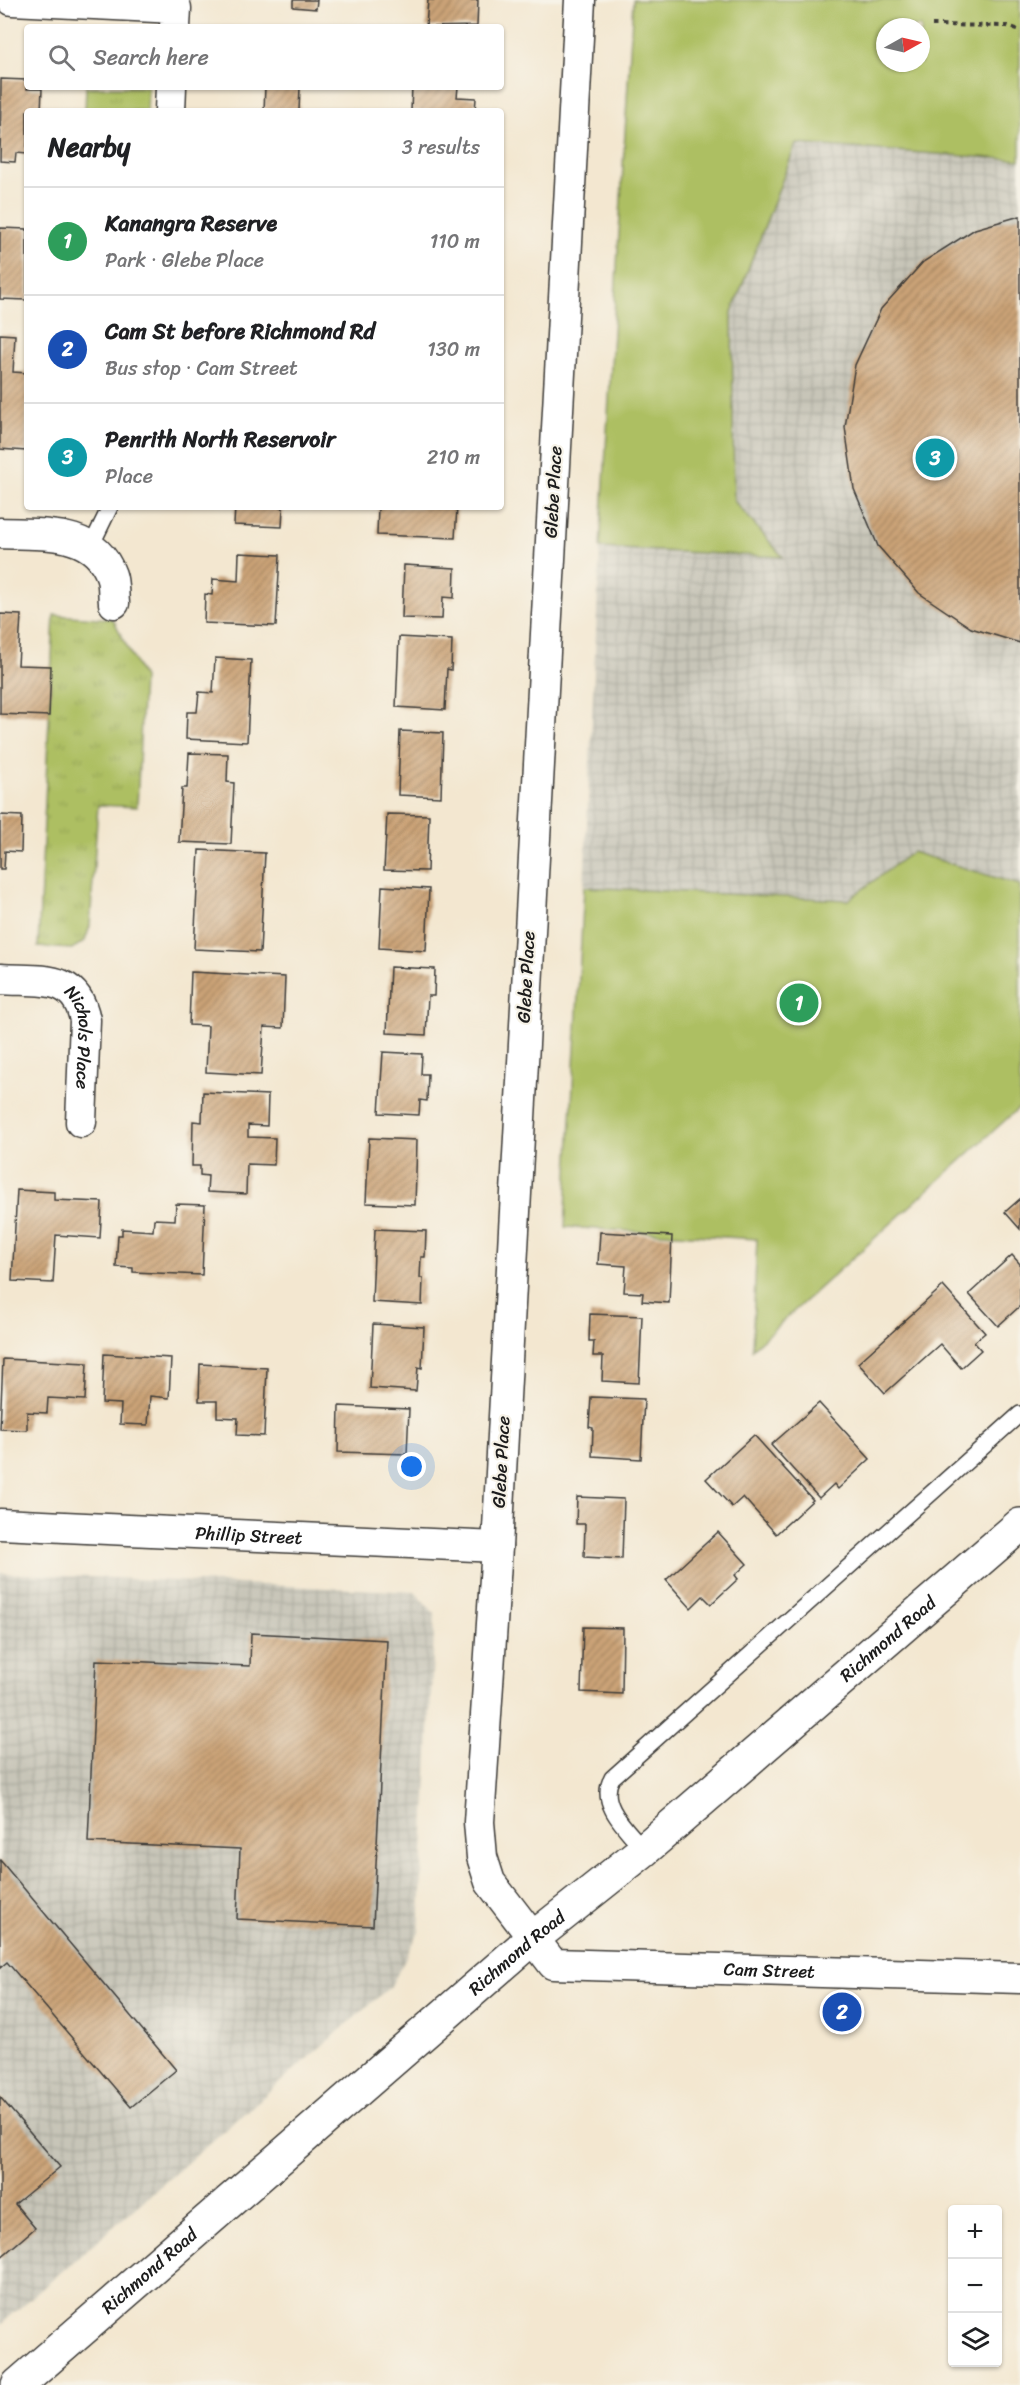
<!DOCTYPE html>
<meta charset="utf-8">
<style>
:root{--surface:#fff;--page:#f6f6f6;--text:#202124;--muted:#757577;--line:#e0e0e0;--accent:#1f6fb2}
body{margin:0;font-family:Sriracha,sans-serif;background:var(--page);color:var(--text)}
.controls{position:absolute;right:18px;bottom:18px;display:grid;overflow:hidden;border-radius:6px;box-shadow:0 2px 4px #0004}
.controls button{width:54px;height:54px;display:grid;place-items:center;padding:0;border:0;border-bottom:2px solid var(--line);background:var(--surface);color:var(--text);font:30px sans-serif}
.compass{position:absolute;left:876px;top:18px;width:54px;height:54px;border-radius:50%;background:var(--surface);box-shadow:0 2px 4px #0004;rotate:82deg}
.you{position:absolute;left:412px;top:1467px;width:21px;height:21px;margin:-15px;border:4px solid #fff;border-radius:50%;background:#1a73e8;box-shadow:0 0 0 9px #1a73e833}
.badge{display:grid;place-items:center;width:39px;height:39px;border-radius:50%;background:var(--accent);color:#fff;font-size:20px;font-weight:700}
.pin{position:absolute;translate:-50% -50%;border:3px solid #fff;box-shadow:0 2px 6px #0006}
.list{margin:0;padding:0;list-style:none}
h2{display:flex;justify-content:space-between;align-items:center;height:78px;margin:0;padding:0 24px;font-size:26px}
h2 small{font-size:20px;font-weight:400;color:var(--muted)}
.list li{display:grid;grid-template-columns:39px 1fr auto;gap:18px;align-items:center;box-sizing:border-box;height:108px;padding:0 24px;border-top:2px solid var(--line)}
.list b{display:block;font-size:22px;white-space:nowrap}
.list p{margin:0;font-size:20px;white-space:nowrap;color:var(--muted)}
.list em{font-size:20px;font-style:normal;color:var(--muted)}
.icon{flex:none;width:33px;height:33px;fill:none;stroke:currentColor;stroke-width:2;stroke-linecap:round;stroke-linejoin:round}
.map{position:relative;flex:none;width:1020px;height:2385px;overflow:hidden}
.search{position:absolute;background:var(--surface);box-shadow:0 2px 4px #0004;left:24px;top:24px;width:480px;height:66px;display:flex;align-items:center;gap:15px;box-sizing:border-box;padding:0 21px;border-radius:6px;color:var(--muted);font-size:22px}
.panel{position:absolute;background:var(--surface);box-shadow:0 2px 4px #0004;left:24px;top:108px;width:480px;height:402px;border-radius:6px}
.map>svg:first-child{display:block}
.industrial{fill:url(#industrial-grid)}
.grass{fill:url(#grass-tufts);stroke:#646e3f;stroke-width:1.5}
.park{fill:#adbf62;stroke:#646e3f;stroke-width:1.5;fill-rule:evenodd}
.building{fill:url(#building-hatch)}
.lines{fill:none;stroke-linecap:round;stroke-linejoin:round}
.service-casing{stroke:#3c3a37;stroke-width:18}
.minor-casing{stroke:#3c3a37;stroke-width:33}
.tertiary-casing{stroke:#3c3a37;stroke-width:36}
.path{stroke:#3c3a37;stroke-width:4;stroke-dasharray:4.5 4.5;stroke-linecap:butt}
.service{stroke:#fff;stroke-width:15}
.minor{stroke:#fff;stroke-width:30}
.tertiary{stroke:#fff;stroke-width:33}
.labels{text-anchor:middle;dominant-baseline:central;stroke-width:4.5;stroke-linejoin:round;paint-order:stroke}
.street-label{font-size:18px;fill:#1c1c1c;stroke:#f7f3e8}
</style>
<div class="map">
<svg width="1020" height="2385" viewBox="0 0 1020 2385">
<defs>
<pattern id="industrial-grid" width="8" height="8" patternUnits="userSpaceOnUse" patternTransform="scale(1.5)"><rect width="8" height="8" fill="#c7c5b8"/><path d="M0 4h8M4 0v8" fill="none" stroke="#aaa99e"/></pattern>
<pattern id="grass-tufts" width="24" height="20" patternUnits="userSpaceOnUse" patternTransform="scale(1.5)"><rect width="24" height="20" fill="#adbf62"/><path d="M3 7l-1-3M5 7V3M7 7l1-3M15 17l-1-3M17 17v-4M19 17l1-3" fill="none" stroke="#94a454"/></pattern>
<pattern id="building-hatch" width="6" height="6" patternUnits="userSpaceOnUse" patternTransform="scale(1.5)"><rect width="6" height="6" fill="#cba377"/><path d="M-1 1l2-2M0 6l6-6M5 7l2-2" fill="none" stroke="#a48461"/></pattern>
</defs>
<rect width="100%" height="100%" fill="#f7f3e8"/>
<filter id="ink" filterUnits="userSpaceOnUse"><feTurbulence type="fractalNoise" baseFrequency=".0167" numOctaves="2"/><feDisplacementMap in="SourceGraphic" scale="12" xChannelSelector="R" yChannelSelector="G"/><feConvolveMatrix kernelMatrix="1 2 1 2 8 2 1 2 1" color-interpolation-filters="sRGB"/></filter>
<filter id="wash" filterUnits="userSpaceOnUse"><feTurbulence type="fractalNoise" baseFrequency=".008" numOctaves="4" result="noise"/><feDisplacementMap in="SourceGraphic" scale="24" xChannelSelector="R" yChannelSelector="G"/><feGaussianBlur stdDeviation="1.35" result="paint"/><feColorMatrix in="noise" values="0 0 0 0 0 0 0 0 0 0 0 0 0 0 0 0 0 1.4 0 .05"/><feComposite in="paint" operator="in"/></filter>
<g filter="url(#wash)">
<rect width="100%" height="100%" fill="#f3e7d0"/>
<!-- industrial -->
<g class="industrial">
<path d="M796,144L1020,160V885L912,852L848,900L584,887L600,548L782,556L734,502L732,312Z"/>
<path d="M0,1573L415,1592L435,1614L419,1932L391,1986L0,2325Z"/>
</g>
<!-- grass -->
<g class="grass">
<path d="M86,87H148L147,111H85Z"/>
<path d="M54,615L113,619L143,678L137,807L98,805L90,926L85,941L72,949L38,947Z"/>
</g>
<!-- park -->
<g class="park">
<path d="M633,0H1020V160L796,144L732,312L734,501L783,557L600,548ZM885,27H921V63H885Z"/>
<path d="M912,852L1020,885V1107L752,1349L757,1239L565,1227L584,887L848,900Z"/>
</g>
<g id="blocks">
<!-- building -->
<g class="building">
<path d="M293,0H317L316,9L293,7Z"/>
<path d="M428,0H478L477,26L426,27Z"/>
<path d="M1,79L27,80V89H42L41,111H27V154L16,153L15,162L0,161Z"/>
<path d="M265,87H300L299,111H264Z"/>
<path d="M412,87H458L457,97L476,98L475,111H411Z"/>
<path d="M1020,216V643L971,628L919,593L878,546L854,489L845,427L855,365L881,309L923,262L975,229Z"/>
<path d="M0,228L27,229V300L0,299Z"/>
<path d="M0,334L15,335L13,372L27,373L26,451L0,449Z"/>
<path d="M235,507H283L282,527L234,525Z"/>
<path d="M378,507H457L455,538L377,535Z"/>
<path d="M239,553L280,555L276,626L204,623L205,594L212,595L213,579L238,581Z"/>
<path d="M404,565L455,568L454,598L443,597L442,619L402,618Z"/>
<path d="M0,614L21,615L18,665L51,666L49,716L0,714Z"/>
<path d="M399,637L452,640L451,670L447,669L445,710L396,707Z"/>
<path d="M215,658L251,660L247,742L186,739L187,712H197L199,692L213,693Z"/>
<path d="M400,731L443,733L441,797L398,795Z"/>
<path d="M189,753L228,754L227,782L234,783L231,844L179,842L182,788H187Z"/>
<path d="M387,814L429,815L427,871L384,870Z"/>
<path d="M0,815L22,816L21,852L5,851L4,869H0Z"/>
<path d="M199,850L265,853L260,952L194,949Z"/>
<path d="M382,886L429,889L426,951L379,948Z"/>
<path d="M390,967L435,969L434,996H428L426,1035L387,1033Z"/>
<path d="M191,972L285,977L283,1028L264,1027L261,1075L206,1072L208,1026L189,1025Z"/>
<path d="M383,1052L422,1054L421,1074H428L427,1101L420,1100L419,1115L379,1113Z"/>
<path d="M203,1092L268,1095L267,1126L248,1125V1137L275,1138L274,1165L247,1164L246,1194L207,1192L208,1176L200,1175V1166H192L193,1121L202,1122Z"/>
<path d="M369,1138L417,1140L415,1205L366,1203Z"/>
<path d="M17,1190L54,1192V1200L102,1202L100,1238L56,1235L53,1283L12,1281Z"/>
<path d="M1020,1199V1229L1005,1212Z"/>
<path d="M176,1204L205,1205L202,1275L133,1272V1268L116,1267L118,1235H122V1229L153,1231L154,1219L175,1220Z"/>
<path d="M375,1229L426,1231L425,1257H421L420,1278H423L422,1305L372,1302Z"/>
<path d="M600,1232L672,1236L669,1303L642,1301L643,1293L624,1292L626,1266L598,1264Z"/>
<path d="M1012,1255L1020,1264V1306L998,1326L969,1294Z"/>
<path d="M943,1286L985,1333L974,1342L981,1350L961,1368L940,1344L885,1393L858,1363Z"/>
<path d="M590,1314L642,1316L639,1383L602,1381L603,1356H593L594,1341H589Z"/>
<path d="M373,1324L424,1327L422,1368L418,1367L416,1391L370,1388Z"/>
<path d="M104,1354L171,1358L169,1398L150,1396L148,1425L120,1424L121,1404L102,1403Z"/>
<path d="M3,1359L87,1363L85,1400L48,1398L47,1413L27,1412V1430L0,1429Z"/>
<path d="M200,1364L267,1368L264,1436L237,1435L238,1418L217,1417V1401H199Z"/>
<path d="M591,1397L644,1399L641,1459L592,1456L593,1428L589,1427Z"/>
<path d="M819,1403L870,1459L838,1489L834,1484L819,1498L771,1445Z"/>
<path d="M339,1406L409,1409L407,1454L338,1452Z"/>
<path d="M754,1435L813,1500L776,1534L743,1497L732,1507L706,1479Z"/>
<path d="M577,1497L624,1499L622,1559L584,1557L585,1524H576Z"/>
<path d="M718,1532L747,1564L735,1575L738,1579L711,1604L703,1596L691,1608L666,1580Z"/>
<path d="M583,1627L623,1628L622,1694L581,1692Z"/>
<path d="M251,1633L387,1640L373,1926L237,1919L240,1849L88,1842L96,1660L250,1666Z"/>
<path d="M0,1860L176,2070L131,2107L7,1962L0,1968Z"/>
<path d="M0,2097L60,2167L15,2204L35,2228L0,2258Z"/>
</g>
</g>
</g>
<g filter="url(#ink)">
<use href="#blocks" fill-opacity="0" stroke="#3c3a37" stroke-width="1.5"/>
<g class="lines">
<defs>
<g id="service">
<path d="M91,546L110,507"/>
<path d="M644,1850C628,1830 597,1804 612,1778L1020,1414"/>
</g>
<g id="minor">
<path d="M12,0L176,8L175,27"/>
<path id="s1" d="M580,0L497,1547L479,1822L482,1857L490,1882L553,1964L1020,1978"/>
<path d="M170,111L171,87"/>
<path d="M0,533C41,535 94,528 111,575C114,583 113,594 114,603"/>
<path id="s2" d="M0,979C39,982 76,972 85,1020L81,1122"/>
<path id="s3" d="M0,1524L497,1547"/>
</g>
<g id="tertiary">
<path id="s4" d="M18,2385L532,1939L644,1850L1020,1525"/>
</g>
</defs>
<!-- service casing -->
<use href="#service" class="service-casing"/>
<!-- minor casing -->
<use href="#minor" class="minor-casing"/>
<!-- tertiary casing -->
<use href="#tertiary" class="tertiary-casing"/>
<!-- path -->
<path class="path" d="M932,25L1007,26L1020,30"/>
<!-- service -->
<use href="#service" class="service"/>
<!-- minor -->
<use href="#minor" class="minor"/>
<!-- tertiary -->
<use href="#tertiary" class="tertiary"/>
</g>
</g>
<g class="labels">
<!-- street labels -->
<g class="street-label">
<text transform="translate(553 492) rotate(-87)">Glebe Place</text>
<text transform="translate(526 977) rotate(-87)">Glebe Place</text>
<text stroke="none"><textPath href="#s2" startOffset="122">Nichols Place</textPath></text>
<text transform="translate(501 1462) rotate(-87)">Glebe Place</text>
<text stroke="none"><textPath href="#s3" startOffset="249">Phillip Street</textPath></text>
<text stroke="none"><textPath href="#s4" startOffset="1146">Richmond Road</textPath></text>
<text stroke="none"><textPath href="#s4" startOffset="660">Richmond Road</textPath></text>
<text stroke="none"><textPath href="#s1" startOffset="2206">Cam Street</textPath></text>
<text stroke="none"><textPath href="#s4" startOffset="174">Richmond Road</textPath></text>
</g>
</g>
</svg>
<div class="controls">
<button>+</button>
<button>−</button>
<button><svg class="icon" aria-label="layers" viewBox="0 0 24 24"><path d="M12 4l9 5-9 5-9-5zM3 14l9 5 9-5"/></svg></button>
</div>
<svg class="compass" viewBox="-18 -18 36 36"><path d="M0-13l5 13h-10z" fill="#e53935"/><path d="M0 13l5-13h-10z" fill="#757577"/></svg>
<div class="you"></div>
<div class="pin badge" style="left:799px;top:1003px;background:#2e9e5b">1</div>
<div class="pin badge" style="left:842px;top:2012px;background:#1a4fb4">2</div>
<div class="pin badge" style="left:935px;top:458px;background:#0f9aa8">3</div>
<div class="search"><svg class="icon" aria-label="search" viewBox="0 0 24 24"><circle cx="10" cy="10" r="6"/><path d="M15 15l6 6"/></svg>Search here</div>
<section class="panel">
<h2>Nearby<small>3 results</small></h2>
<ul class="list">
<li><span class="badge" style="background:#2e9e5b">1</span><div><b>Kanangra Reserve</b><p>Park · Glebe Place</p></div><em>110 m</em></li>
<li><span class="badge" style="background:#1a4fb4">2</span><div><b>Cam St before Richmond Rd</b><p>Bus stop · Cam Street</p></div><em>130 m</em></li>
<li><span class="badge" style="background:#0f9aa8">3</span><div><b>Penrith North Reservoir</b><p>Place</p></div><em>210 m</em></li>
</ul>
</section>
</div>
